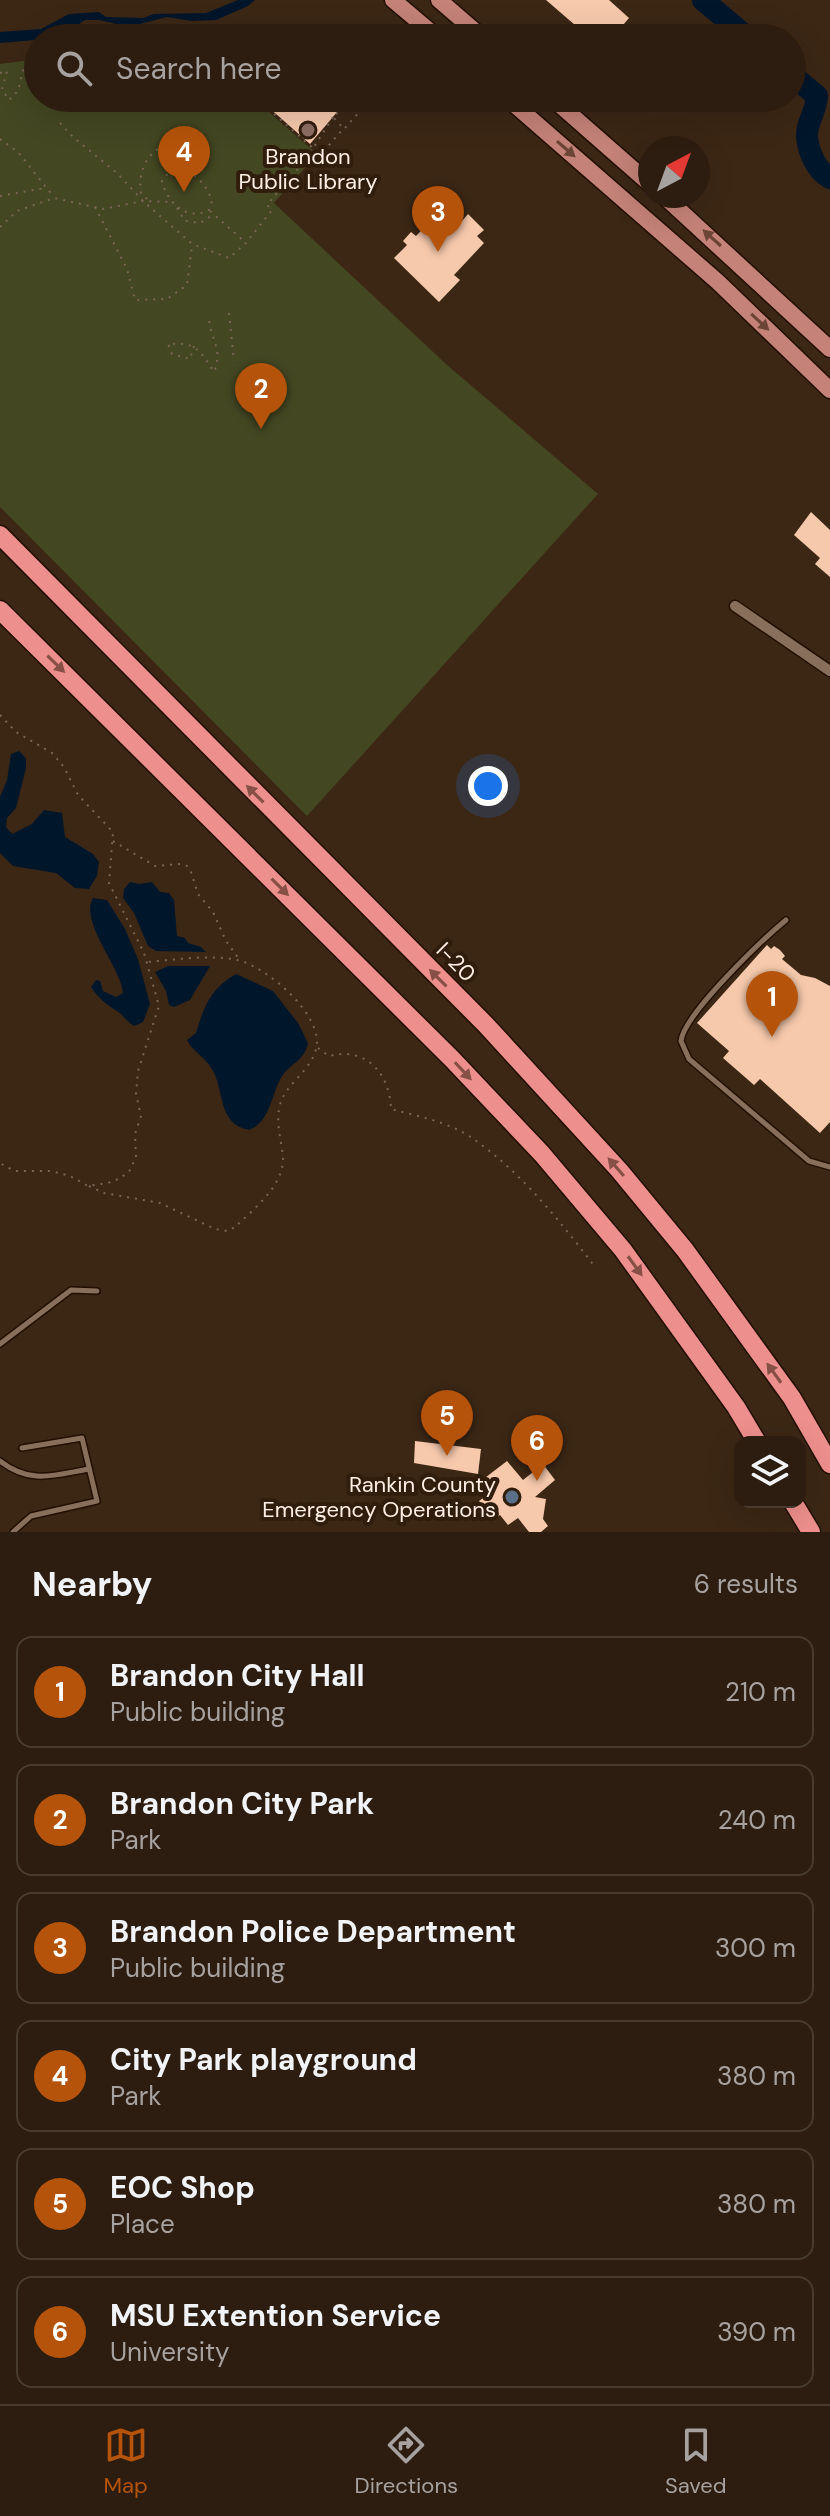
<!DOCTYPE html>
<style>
:root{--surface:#2d1d10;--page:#392a1e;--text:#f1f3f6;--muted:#a7a29f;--line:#483b30;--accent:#b45309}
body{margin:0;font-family:"DM Sans",sans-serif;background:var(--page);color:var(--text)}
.controls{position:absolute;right:24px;bottom:24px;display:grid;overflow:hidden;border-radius:16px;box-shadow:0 8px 32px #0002}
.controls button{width:72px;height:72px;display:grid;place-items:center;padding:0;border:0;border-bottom:2px solid var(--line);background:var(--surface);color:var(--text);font:40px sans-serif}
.compass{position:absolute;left:638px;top:136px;width:72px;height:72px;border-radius:50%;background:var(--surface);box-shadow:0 8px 32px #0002;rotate:41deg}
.you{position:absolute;left:488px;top:786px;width:28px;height:28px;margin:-20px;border:6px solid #fff;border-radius:50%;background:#1a73e8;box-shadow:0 0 0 12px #1a73e833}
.badge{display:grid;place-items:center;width:52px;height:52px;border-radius:50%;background:var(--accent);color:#fff;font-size:26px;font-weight:700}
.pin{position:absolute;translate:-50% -66px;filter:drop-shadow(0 2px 4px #0008)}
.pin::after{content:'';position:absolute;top:42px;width:28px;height:24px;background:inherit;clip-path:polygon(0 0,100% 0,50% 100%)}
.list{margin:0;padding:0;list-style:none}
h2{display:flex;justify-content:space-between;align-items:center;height:104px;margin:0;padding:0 32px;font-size:34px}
h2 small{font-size:26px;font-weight:400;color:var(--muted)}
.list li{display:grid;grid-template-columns:52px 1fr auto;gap:24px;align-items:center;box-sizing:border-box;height:112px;margin:0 16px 16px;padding:0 16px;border:2px solid var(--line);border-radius:16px}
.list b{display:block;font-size:30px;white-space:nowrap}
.list p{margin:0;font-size:26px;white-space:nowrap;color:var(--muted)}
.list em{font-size:26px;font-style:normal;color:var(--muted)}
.icon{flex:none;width:44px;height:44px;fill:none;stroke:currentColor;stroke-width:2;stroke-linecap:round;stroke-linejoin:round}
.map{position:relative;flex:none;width:830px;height:1532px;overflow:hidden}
.search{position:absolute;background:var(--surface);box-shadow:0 8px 32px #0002;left:24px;right:24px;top:24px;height:88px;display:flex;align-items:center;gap:20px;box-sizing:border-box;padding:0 28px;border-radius:44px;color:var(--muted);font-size:30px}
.sheet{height:872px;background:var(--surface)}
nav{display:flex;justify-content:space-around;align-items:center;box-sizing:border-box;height:112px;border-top:2px solid var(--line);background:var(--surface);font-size:22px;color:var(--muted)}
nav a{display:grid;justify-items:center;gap:4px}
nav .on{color:var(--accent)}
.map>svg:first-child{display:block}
.green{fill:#434722}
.water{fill:#00162b}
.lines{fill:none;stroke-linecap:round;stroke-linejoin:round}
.river{stroke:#00162b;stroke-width:22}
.building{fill:#f6c9ac}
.service-casing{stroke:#220f01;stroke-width:8}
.minor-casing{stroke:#220f01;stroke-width:13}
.primary-casing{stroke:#220f01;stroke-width:19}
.motorway-casing{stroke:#220f01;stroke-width:21}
.path{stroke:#796657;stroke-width:2;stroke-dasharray:2 6;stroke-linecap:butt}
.service{stroke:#876f5b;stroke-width:5}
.minor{stroke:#876f5b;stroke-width:10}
.primary{stroke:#c48278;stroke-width:16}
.motorway{stroke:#ed8f8c;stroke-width:18}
.oneway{fill:#6c4537}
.oneway2{fill:#865046}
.education-dot{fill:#8d6e63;stroke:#311d0c;stroke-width:3}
.service-dot{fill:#5c6f8a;stroke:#311d0c;stroke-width:3}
.labels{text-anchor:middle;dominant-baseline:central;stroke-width:8;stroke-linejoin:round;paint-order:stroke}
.poi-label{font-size:22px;fill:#fef0e5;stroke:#311d0c}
.street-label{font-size:22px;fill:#fef0e5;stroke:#311d0c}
</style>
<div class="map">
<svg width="830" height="1532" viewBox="0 0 830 1532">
<rect width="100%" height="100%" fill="#3c2715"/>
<!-- green -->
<path class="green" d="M38,59V98H253L317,154L274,203L446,364L598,494L307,816L0,507V64Z"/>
<!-- water -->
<g class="water">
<path d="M238,0H255L248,6L216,20L192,21L167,17L128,27L100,20H85L59,38L0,43V32L41,29L69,14L99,12L106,17L143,18L154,14L206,13Z"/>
<path d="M19,751L26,758V768L16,808L7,818L6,827L12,834L32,824L44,810L62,813L65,837L93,854L99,862L97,876L89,889L75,888L56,873L13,866L0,853V797L7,780L11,754Z"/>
<path d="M130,882L139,884L152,882L160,892L169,893L174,900L177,936L185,938L188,943L201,947L206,952L156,951L148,946L134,913L123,898L124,889Z"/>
<path d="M93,898L107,900L125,929L138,959L150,1004L143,1022L134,1026C127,1022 124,1016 118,1012C106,1004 99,999 91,987L96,980L100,981L103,991L116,997L123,993C121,967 79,922 93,898Z"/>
<path d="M168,966H210L190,1000L174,1007L169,1005L166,991L155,972Z"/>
<path d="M236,974L273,991L298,1023L308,1043C305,1058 295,1062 285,1072C271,1089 272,1122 249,1130C217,1124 225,1091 212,1069C205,1057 192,1051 187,1040L196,1033C204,1007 210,989 236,974Z"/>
</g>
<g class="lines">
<!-- river -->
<g class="river">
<path d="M703,0L748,38"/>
<path d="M792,75L817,96C816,110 811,115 808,127C804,144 815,170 830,178"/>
</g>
</g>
<!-- building -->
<g class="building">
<path d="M546,0H609L629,18L612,38H590Z"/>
<path d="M258,98H349L310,144Z"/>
<path d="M439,212L448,220L454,214L462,221L468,214L484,230L477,236L484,243L454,275L460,280L439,302L394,258L407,245L403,241L411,232L416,236Z"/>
<path d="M811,512L830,530V577L815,564L820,558L794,535Z"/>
<path d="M767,945L771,949L774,946L780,950L785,956L782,959L801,975L815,978L830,986V1122L820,1133L760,1079L754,1085L723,1058L729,1051L697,1023Z"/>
<path d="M415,1441L481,1449L478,1474L414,1463Z"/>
<path d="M507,1461L523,1480L543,1464L555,1480L535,1497L546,1499L543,1519L548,1526L541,1532H529L518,1518L508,1525L500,1515L493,1520L479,1501L486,1496L477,1484Z"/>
</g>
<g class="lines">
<defs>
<g id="service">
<path d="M786,920C763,939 684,1014 681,1041L689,1059L809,1161L830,1167"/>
<path d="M0,1344L71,1290L97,1291"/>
<path d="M0,1461C31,1485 54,1475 89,1469"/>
<path d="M13,1532L31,1516L97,1501L82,1438L22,1448"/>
</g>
<path id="minor" d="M735,606L830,671"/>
<g id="primary">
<path d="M393,0L438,38"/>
<path d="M439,0L483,38"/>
<path d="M507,98L718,282L830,390"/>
<path d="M552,98L650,184"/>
<path d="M664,196L830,349"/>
</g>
<g id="motorway">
<path d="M0,535L486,1025L619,1170L685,1250L792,1398L830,1464"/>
<path d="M0,610L452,1059L542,1154L623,1250L736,1407L757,1442"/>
<path d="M793,1502L811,1532"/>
</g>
</defs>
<!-- service casing -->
<use href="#service" class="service-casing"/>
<!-- minor casing -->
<use href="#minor" class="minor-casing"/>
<!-- primary casing -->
<use href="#primary" class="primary-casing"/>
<!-- motorway casing -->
<use href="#motorway" class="motorway-casing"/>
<!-- path -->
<g class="path">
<path d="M306,29L316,38"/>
<path d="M0,73L7,71L2,90L9,100L18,91L24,67L38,64"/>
<path d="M256,98L315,150"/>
<path d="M361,111L351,101L333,117L344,129L372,98"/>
<path d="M333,117L314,147L322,153L343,129"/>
<path d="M60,123L73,137L117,173L143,201L192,244L229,258L246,243L272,210L267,205L316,148"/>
<path d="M0,139L18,152L53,196"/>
<path d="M180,168C196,175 206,183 212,201L209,210C186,222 167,202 162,181L170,171Z"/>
<path d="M0,196L45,188"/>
<path d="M147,199L141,193C134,151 178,125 204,161"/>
<path d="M95,207L127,269L135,300L167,299L187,285L192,246"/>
<path d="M177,208L185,221L200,223L213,215"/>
<path d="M210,211L246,243"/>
<path d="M0,227L17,211L54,198L103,209L143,201L171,202"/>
<path d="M229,313L234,361"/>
<path d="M194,346L190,359L172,354L168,344C196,342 199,349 214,372C224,348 209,339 209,316"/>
<path d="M0,715L16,732L52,753L64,767L78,795L113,832L109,883L144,953L159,1006L138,1071L136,1094L141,1116L135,1134L136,1157L130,1170L121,1178L108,1183L88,1186L70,1176L51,1171H14L0,1163"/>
<path d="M113,841L155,866L181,864L187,866L191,872L198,894L213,912L226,941L239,959"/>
<path d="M318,1048L329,1056C366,1046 390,1074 391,1109C417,1116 449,1122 472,1138C520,1171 560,1221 595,1267"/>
<path d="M89,1186L104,1193L160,1203L215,1229L227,1231L235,1227C254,1209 283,1186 283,1159C282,1140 275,1124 280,1105C285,1084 311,1071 316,1049C325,1016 266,966 237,960C209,954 175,960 146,962"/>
</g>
<!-- service -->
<use href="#service" class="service"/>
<!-- minor -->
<use href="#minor" class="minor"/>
<!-- primary -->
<use href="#primary" class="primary"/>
<!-- motorway -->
<use href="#motorway" class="motorway"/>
</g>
<!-- one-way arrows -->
<defs><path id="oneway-solid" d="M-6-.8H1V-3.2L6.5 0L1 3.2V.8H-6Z" transform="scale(2)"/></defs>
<g class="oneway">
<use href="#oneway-solid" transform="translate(566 149) rotate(41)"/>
<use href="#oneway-solid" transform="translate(712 238) rotate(-138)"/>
<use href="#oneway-solid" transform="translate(760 322) rotate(43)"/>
</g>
<g class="oneway2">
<use href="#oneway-solid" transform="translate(56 664) rotate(44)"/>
<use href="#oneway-solid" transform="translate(255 794) rotate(-135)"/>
<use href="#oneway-solid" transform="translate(280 887) rotate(45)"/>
<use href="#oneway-solid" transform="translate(438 978) rotate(-135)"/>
<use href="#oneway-solid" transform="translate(463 1071) rotate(47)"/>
<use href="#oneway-solid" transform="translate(616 1167) rotate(-131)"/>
<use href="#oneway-solid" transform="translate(635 1266) rotate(54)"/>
<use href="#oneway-solid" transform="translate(774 1373) rotate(-126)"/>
</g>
<!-- markers -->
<circle class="education-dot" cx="308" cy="130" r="8"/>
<circle class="service-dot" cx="512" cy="1497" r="8"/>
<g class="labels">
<!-- poi labels -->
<g class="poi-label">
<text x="308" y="156">Brandon<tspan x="308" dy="25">Public Library</tspan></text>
<text x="496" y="1484" text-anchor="end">Rankin County<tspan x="496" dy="25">Emergency Operations</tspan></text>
</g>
<!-- street labels -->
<g class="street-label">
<text transform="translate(456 962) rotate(45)">I-20</text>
</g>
</g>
</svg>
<div class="controls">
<button><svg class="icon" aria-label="layers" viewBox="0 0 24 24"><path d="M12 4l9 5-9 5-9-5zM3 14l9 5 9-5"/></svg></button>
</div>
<svg class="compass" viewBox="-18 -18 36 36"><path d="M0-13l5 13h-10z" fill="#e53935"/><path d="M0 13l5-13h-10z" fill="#a7a29f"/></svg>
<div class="you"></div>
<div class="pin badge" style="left:772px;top:1037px">1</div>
<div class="pin badge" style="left:261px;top:429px">2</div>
<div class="pin badge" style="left:438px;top:252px">3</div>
<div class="pin badge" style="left:184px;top:192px">4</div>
<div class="pin badge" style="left:447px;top:1456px">5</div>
<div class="pin badge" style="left:537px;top:1481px">6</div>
<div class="search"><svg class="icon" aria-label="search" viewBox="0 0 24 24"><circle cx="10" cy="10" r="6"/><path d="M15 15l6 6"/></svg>Search here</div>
</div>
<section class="sheet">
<h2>Nearby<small>6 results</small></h2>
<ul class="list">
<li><span class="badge">1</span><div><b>Brandon City Hall</b><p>Public building</p></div><em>210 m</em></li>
<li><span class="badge">2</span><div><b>Brandon City Park</b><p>Park</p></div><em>240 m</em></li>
<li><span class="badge">3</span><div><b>Brandon Police Department</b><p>Public building</p></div><em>300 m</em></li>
<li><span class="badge">4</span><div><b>City Park playground</b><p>Park</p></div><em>380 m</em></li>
<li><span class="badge">5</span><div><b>EOC Shop</b><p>Place</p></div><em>380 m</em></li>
<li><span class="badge">6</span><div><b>MSU Extention Service</b><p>University</p></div><em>390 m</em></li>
</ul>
</section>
<nav>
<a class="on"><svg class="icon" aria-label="map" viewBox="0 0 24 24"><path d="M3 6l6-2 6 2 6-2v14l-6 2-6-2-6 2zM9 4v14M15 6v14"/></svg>Map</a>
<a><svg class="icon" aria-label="directions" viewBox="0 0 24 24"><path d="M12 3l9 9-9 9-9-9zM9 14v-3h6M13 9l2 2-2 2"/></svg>Directions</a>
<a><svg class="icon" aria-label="saved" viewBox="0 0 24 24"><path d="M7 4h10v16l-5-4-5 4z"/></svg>Saved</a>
</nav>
